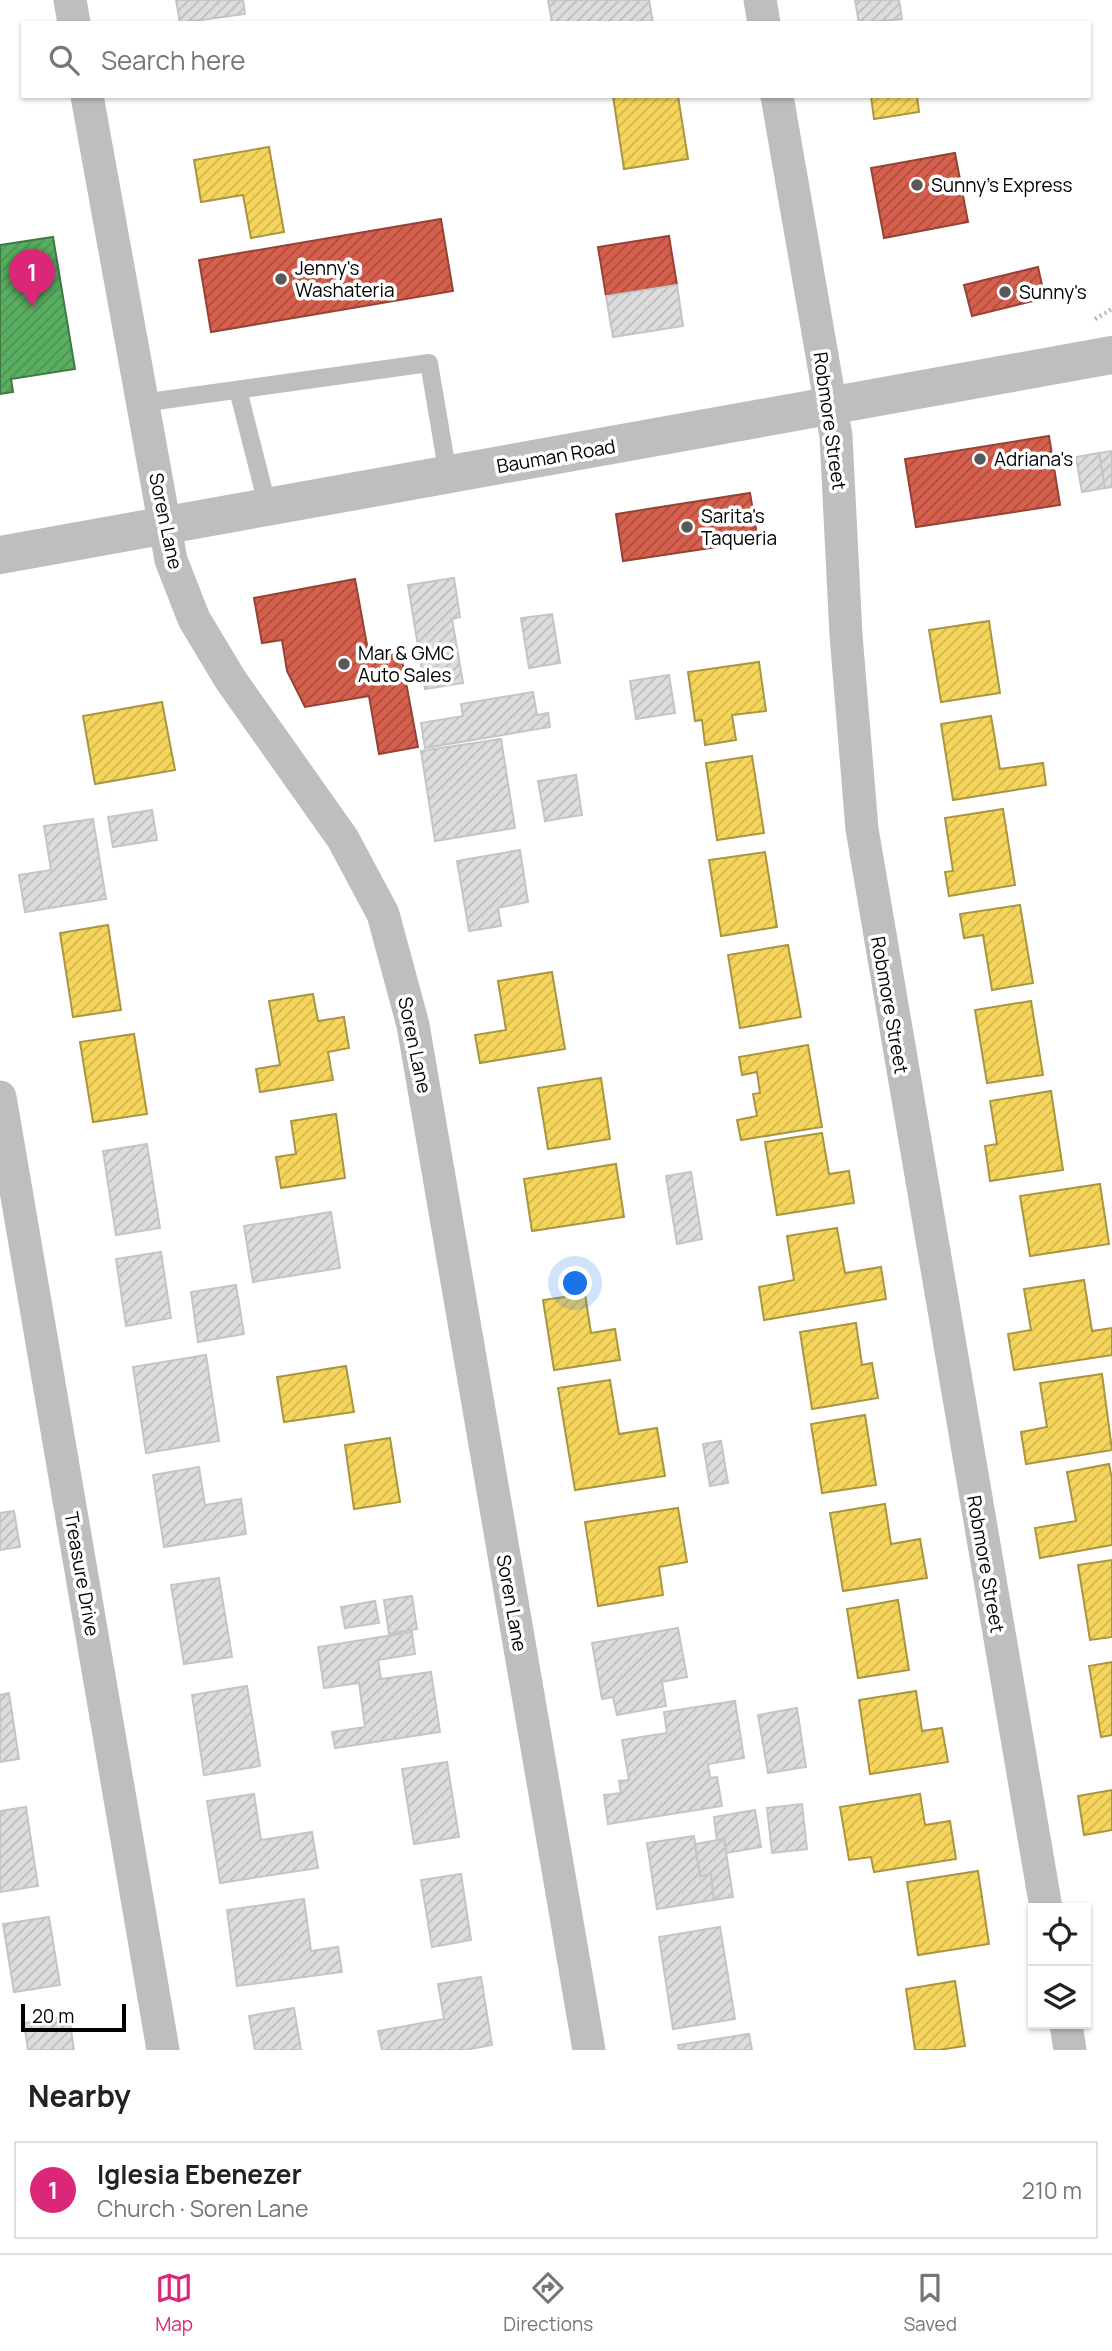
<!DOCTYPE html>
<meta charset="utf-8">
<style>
:root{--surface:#fff;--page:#f6f6f6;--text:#222;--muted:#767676;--line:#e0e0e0;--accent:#db2777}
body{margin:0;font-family:Manrope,sans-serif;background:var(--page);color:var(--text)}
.controls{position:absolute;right:21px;bottom:21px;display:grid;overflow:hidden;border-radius:0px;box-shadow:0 2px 5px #0004}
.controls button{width:63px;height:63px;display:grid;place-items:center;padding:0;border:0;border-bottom:2px solid var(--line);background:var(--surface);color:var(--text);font:35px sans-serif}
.scale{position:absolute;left:21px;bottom:18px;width:105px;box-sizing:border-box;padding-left:7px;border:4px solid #000;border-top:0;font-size:19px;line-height:24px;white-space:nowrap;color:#000;-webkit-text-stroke:5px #fff;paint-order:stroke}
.you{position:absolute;left:576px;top:1284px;width:24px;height:24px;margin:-18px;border:5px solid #fff;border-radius:50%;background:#1a73e8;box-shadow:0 0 0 10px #1a73e833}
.badge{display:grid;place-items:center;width:46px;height:46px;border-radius:50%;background:var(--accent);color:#fff;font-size:23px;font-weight:700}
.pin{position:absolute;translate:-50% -58px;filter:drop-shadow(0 2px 4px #0008)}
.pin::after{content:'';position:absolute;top:37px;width:24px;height:21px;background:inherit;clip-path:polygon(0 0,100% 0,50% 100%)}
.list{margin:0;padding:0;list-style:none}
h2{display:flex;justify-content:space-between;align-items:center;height:91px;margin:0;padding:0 28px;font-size:30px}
h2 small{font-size:23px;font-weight:400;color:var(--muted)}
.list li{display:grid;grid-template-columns:46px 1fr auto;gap:21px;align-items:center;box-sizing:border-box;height:98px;margin:0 14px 14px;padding:0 14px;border:2px solid var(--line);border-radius:0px}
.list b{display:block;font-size:26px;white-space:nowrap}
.list p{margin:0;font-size:23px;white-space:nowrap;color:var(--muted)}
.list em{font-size:23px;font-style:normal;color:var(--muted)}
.icon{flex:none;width:38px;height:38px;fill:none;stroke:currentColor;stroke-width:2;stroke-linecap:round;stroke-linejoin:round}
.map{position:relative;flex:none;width:1112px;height:2050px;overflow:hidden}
.search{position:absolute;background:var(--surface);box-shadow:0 2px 5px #0004;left:21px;right:21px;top:21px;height:77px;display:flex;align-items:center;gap:18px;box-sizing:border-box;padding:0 24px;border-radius:0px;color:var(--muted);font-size:26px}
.sheet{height:203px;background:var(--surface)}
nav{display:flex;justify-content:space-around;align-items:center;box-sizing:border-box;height:98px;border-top:2px solid var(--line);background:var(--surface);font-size:19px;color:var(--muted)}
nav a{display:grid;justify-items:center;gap:4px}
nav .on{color:var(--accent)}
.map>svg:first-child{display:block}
.homes{fill:url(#homes-hatch);stroke:#ac9540;stroke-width:2}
.shops{fill:url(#shops-hatch);stroke:#964336;stroke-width:2}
.public{fill:url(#public-hatch);stroke:#3f7a44;stroke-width:2}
.building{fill:url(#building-hatch);stroke:#c5c5c5;stroke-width:2}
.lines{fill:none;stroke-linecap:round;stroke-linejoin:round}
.path{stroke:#b8b8b8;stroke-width:4.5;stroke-dasharray:2 3.5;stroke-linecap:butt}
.service{stroke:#bebebe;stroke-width:18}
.minor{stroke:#bebebe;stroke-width:33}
.tertiary{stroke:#bebebe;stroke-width:38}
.poi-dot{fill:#595959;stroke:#fff;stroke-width:2.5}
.labels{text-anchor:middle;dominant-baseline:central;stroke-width:7;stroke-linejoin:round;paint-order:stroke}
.poi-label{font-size:19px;fill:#000;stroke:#fff;text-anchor:start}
.street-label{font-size:19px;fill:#000;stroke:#fff}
</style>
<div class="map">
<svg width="1112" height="2050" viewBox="0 0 1112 2050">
<defs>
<pattern id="homes-hatch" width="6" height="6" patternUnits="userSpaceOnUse" patternTransform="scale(1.75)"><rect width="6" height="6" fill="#f6d55c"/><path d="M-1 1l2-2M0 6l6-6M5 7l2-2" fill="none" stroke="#d1b54e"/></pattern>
<pattern id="shops-hatch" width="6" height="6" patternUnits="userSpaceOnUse" patternTransform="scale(1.75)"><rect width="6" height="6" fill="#d6604d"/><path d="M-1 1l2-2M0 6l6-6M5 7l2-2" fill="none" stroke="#ab4d3e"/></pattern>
<pattern id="public-hatch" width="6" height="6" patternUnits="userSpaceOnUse" patternTransform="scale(1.75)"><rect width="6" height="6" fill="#5aae61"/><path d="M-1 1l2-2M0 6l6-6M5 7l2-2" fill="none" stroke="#4c9452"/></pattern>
<pattern id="building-hatch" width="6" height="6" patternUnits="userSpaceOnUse" patternTransform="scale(1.75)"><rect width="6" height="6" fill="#ddd"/><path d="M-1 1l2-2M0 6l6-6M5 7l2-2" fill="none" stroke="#bcbcbc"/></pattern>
</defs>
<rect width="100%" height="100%" fill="#fff"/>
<!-- homes -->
<g class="homes">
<path d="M613,96H678L688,159L624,169Z"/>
<path d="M871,96H917L919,112L874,119Z"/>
<path d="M269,147L284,232L251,238L243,195L201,202L194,160Z"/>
<path d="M989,621L1000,693L941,702L929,630Z"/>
<path d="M759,662L766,711L732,715L736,740L705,745L702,720L695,721L688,672Z"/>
<path d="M162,702L175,770L95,784L83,716Z"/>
<path d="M991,716L1000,769L1043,763L1046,785L953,800L941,724Z"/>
<path d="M752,756L764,833L717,840L706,763Z"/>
<path d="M1003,809L1015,885L949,896L945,872L953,871L945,818Z"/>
<path d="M765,852L777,927L721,936L709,860Z"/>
<path d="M1020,905L1033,983L992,990L983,935L964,938L960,914Z"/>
<path d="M108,925L121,1010L73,1017L60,933Z"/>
<path d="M788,945L801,1017L740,1028L728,955Z"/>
<path d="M552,972L565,1049L480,1063L475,1035L506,1030L498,981Z"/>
<path d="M313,994L318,1021L344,1017L349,1048L328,1052L333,1080L260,1092L256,1069L280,1065L269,1001Z"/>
<path d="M1031,1001L1043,1075L987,1083L975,1010Z"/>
<path d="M134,1034L147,1114L93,1122L80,1042Z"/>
<path d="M808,1045L822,1127L741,1140L737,1120L757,1116L753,1094L760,1093L757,1072L742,1075L739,1057Z"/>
<path d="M601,1078L610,1139L548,1149L538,1088Z"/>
<path d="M1051,1091L1063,1170L990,1181L985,1146L997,1144L990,1101Z"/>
<path d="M336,1114L345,1178L281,1188L276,1157L296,1154L291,1121Z"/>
<path d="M822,1133L829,1174L849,1171L854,1203L777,1215L765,1142Z"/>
<path d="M616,1164L624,1217L532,1231L524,1179Z"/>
<path d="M1100,1184L1109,1244L1030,1256L1020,1196Z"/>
<path d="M837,1228L845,1273L881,1267L886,1299L764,1320L759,1287L794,1280L787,1236Z"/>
<path d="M1084,1280L1092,1331L1112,1328V1355L1014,1370L1008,1334L1031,1330L1024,1289Z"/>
<path d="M585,1294L591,1333L615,1329L620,1360L554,1370L543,1300Z"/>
<path d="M856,1323L862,1365L872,1363L878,1398L812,1409L800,1332Z"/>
<path d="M346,1366L354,1412L284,1422L277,1377Z"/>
<path d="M1102,1374L1112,1450L1026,1464L1021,1432L1047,1427L1040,1383Z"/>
<path d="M610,1380L619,1434L657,1428L665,1476L575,1490L558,1388Z"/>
<path d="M865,1415L876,1485L822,1493L811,1424Z"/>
<path d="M390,1438L400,1502L354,1509L345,1445Z"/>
<path d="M1109,1464L1112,1479V1545L1040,1558L1035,1528L1076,1521L1067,1472Z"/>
<path d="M885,1504L891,1544L920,1539L927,1578L843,1591L830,1513Z"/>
<path d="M678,1508L687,1562L659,1567L663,1595L598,1606L585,1522Z"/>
<path d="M1112,1560V1637L1090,1640L1078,1565Z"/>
<path d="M898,1600L909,1670L858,1678L847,1609Z"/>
<path d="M1112,1662V1735L1101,1737L1089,1666Z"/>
<path d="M916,1691L922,1731L942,1728L948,1762L870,1774L859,1700Z"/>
<path d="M1112,1790V1830L1084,1835L1078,1796Z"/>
<path d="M920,1794L925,1825L950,1821L956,1859L874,1872L871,1857L849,1860L840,1807Z"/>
<path d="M978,1871L989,1944L918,1955L907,1882Z"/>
<path d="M955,1981L965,2046L939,2050H915L906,1989Z"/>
</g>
<!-- shops -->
<g class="shops">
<path d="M955,153L968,222L884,238L871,168Z"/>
<path d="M441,219L453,291L211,332L199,260Z"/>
<path d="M669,236L677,285L606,296L598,247Z"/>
<path d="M1038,267L1045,298L972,316L964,285Z"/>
<path d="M1049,436L1060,505L916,527L905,459Z"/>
<path d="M750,493L758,541L623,561L616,514Z"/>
<path d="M355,579L369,656L400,650L418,747L379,754L369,696L305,707L287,671L282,640L262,643L254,598Z"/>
</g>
<!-- public -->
<path class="public" d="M53,237L75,369L11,379L13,392L0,394V245Z"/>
<!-- building -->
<g class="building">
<path d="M176,0H243L245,14L180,23Z"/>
<path d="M548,0H649L653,23H552Z"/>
<path d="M855,0H899L902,19L859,23Z"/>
<path d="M677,285L683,326L613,337L606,296Z"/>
<path d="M1112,451V487L1105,488L1099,453Z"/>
<path d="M1099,453L1105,488L1082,492L1076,457Z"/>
<path d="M454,578L460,617L452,619L463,683L425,689L408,585Z"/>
<path d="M552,614L560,663L529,668L521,618Z"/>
<path d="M669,675L675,713L636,719L630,681Z"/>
<path d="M533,692L537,715L548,713L550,727L425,748L421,723L463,716L461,704Z"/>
<path d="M501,739L515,828L435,841L421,751Z"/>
<path d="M576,775L582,815L545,821L538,781Z"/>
<path d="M152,810L157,840L113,847L108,817Z"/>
<path d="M93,819L106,899L25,912L19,875L51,870L44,826Z"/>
<path d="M520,850L528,902L498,908L501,926L469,931L457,861Z"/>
<path d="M147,1144L160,1228L116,1235L103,1151Z"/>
<path d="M691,1172L702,1239L677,1244L666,1176Z"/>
<path d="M331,1212L340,1268L253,1282L244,1226Z"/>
<path d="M161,1252L171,1318L126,1326L116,1259Z"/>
<path d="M236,1285L244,1334L198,1342L191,1292Z"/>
<path d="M206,1355L219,1441L146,1453L133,1367Z"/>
<path d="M721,1441L728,1483L710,1486L703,1444Z"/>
<path d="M199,1467L205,1505L241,1499L246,1534L164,1547L153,1475Z"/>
<path d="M14,1511L20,1547L0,1550V1513Z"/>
<path d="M219,1578L232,1657L184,1664L171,1585Z"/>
<path d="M412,1596L417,1629L389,1634L384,1600Z"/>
<path d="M375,1601L379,1623L345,1628L341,1607Z"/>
<path d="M678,1628L687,1677L662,1682L666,1706L617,1715L613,1697L602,1699L592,1643Z"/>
<path d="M412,1632L415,1654L378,1660L381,1679L431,1672L440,1732L335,1748L332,1732L365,1727L359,1683L324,1688L318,1647Z"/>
<path d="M247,1686L260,1766L204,1775L192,1695Z"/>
<path d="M9,1693L19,1759L0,1762V1695Z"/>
<path d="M735,1701L744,1758L708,1764L710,1778L717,1777L722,1806L608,1824L604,1795L621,1793L619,1781L629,1780L622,1740L667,1733L664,1712Z"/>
<path d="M797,1708L806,1767L768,1773L758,1715Z"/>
<path d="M447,1762L459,1837L414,1844L402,1769Z"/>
<path d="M254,1794L261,1840L312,1832L318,1868L220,1883L207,1801Z"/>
<path d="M802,1804L807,1849L772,1853L767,1808Z"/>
<path d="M26,1807L38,1886L0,1892V1811Z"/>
<path d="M755,1810L761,1847L726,1853L724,1839L717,1841L714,1817Z"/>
<path d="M694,1836L700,1876L711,1874L714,1900L657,1909L647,1843Z"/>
<path d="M724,1839L733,1897L714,1900L711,1874L700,1876L695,1844Z"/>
<path d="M461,1874L471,1940L432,1947L421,1880Z"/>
<path d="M304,1899L311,1951L338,1947L342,1972L237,1986L227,1910Z"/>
<path d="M49,1917L60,1985L14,1992L3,1924Z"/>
<path d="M720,1927L735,2019L673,2029L659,1937Z"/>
<path d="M481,1977L492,2045L465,2050H382L378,2031L444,2019L438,1984Z"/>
<path d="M294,2008L301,2050H255L249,2016Z"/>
<path d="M69,2016L74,2050H28L24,2023Z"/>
<path d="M749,2034L752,2050H679L678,2045Z"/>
</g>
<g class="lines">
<!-- path -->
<path class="path" d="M1095,319L1112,309"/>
<!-- service -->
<g class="service">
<path d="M238,390L268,508"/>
<path d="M142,403L429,363L448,475"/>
</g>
<!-- minor -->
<g class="minor">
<path d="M70,0L74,23"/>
<path d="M760,0L764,23"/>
<path d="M87,96L171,560L194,619L230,679L343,839L383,914L413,1025L589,2050"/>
<path d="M777,96L836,436L846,635L862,829L1046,1908"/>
<path d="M0,1097L163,2050"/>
<path d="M1066,2024L1070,2050"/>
</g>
<!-- tertiary -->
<path class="tertiary" d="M0,555L1112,355"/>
</g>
<!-- markers -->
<g class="poi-dot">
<circle cx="917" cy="185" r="7"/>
<circle cx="281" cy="279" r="7"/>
<circle cx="1005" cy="292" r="7"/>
<circle cx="980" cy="459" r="7"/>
<circle cx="687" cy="527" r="7"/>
<circle cx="344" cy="664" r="7"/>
</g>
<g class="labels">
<!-- poi labels -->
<g class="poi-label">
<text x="931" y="185">Sunny's Express</text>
<text x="295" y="268">Jenny's<tspan x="295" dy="22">Washateria</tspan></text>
<text x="1019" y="292">Sunny's</text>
<text x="994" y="459">Adriana's</text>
<text x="701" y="516">Sarita's<tspan x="701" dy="22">Taqueria</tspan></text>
<text x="358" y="653">Mar &amp; GMC<tspan x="358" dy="22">Auto Sales</tspan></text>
</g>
<!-- street labels -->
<g class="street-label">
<text transform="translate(830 421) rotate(82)">Robmore Street</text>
<text transform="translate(556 456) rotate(-10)">Bauman Road</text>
<text transform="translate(166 521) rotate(78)">Soren Lane</text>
<text transform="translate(890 1005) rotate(80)">Robmore Street</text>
<text transform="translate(415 1045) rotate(78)">Soren Lane</text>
<text transform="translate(986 1564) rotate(80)">Robmore Street</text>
<text transform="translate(82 1574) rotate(80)">Treasure Drive</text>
<text transform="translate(512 1603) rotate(80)">Soren Lane</text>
</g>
</g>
</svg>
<div class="controls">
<button><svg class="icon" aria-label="locate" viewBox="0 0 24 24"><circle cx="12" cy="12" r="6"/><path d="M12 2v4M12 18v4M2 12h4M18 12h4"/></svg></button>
<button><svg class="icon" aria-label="layers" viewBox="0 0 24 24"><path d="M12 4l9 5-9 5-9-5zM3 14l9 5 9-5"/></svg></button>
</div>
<div class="scale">20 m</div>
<div class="you"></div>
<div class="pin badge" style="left:32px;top:307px">1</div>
<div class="search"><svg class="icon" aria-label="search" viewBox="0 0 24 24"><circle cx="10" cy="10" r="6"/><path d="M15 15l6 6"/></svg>Search here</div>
</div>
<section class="sheet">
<h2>Nearby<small></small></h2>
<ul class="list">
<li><span class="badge">1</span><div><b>Iglesia Ebenezer</b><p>Church · Soren Lane</p></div><em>210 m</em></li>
</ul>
</section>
<nav>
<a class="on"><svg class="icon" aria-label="map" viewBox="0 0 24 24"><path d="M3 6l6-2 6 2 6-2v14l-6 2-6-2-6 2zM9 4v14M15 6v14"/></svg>Map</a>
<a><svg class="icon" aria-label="directions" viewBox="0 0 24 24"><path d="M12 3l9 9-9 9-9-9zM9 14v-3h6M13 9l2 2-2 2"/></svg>Directions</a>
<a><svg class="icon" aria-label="saved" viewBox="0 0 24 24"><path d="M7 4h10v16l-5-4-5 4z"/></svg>Saved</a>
</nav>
